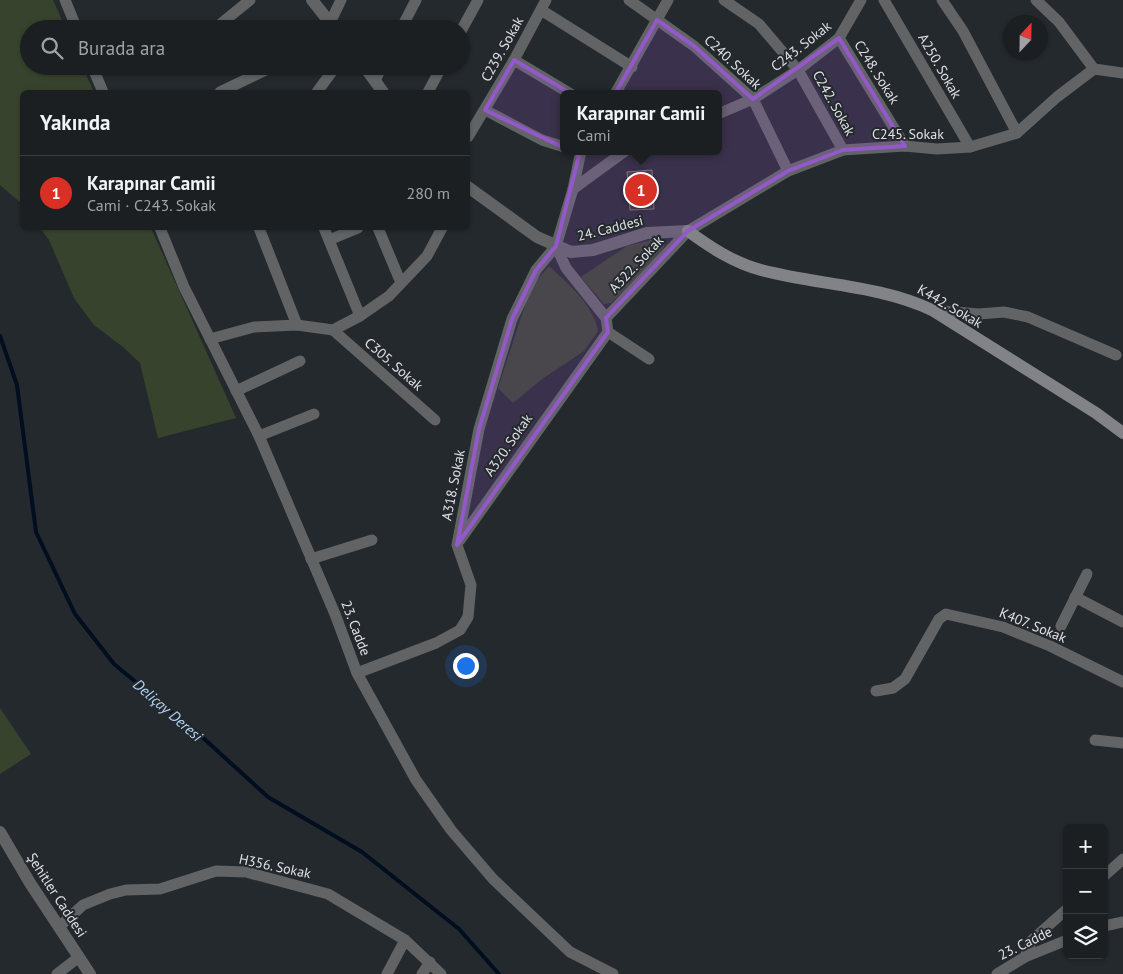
<!DOCTYPE html>
<html lang="tr">
<meta charset="utf-8">
<style>
:root{--surface:#1b1f22;--page:#282c2f;--text:#f1f3f6;--muted:#a0a2a5;--line:#393d40;--accent:#d93025}
body{margin:0;font-family:"PT Sans",sans-serif;background:var(--page);color:var(--text)}
.controls{position:absolute;right:15px;bottom:15px;display:grid;overflow:hidden;border-radius:8px;box-shadow:0 1px 4px #0004}
.controls button{width:45px;height:45px;display:grid;place-items:center;padding:0;border:0;border-bottom:1px solid var(--line);background:var(--surface);color:var(--text);font:25px sans-serif}
.compass{position:absolute;left:1003px;top:15px;width:45px;height:45px;border-radius:50%;background:var(--surface);box-shadow:0 1px 4px #0004;rotate:22deg}
.you{position:absolute;left:465px;top:665px;width:18px;height:18px;margin:-12px;border:4px solid #fff;border-radius:50%;background:#1a73e8;box-shadow:0 0 0 8px #1a73e833}
.badge{display:grid;place-items:center;width:32px;height:32px;border-radius:50%;background:var(--accent);color:#fff;font-size:16px;font-weight:700}
.pin{position:absolute;translate:-50% -50%;border:2px solid #fff;box-shadow:0 1px 5px #0006}
.popup{position:absolute;left:560px;top:90px;width:162px;height:65px;box-sizing:border-box;display:grid;place-content:center;border-radius:8px;background:var(--surface);filter:drop-shadow(0 1px 4px #0005);font-size:16px;white-space:nowrap;color:var(--muted)}
.popup b{font-size:19px;color:var(--text)}
.popup::after{content:'';position:absolute;left:50%;top:100%;margin-left:-10px;border:10px solid transparent;border-top-color:var(--surface)}
.list{margin:0;padding:0;list-style:none}
h2{display:flex;justify-content:space-between;align-items:center;height:65px;margin:0;padding:0 20px;font-size:21px}
h2 small{font-size:16px;font-weight:400;color:var(--muted)}
.list li{display:grid;grid-template-columns:32px 1fr auto;gap:15px;align-items:center;box-sizing:border-box;height:75px;padding:0 20px;border-top:1px solid var(--line)}
.list b{display:block;font-size:19px;white-space:nowrap}
.list p{margin:0;font-size:16px;white-space:nowrap;color:var(--muted)}
.list em{font-size:16px;font-style:normal;color:var(--muted)}
.icon{flex:none;width:28px;height:28px;fill:none;stroke:currentColor;stroke-width:2;stroke-linecap:round;stroke-linejoin:round}
.map{position:relative;flex:none;width:1123px;height:974px;overflow:hidden}
.search{position:absolute;background:var(--surface);box-shadow:0 1px 4px #0004;left:20px;top:20px;width:450px;height:55px;display:flex;align-items:center;gap:12px;box-sizing:border-box;padding:0 18px;border-radius:28px;color:var(--muted);font-size:19px}
.panel{position:absolute;background:var(--surface);box-shadow:0 1px 4px #0004;left:20px;top:90px;width:450px;height:140px;border-radius:8px}
.map>svg:first-child{display:block}
.green{fill:#38432d}
.lines{fill:none;stroke-linecap:round;stroke-linejoin:round}
.stream{stroke:#000e20;stroke-width:4}
.building{fill:#3d3a35;stroke:#7f7c76}
.minor{stroke:#616365;stroke-width:11}
.tertiary{stroke:#616365;stroke-width:12}
.secondary{stroke:#818387;stroke-width:12}
.marked{fill:#9459c8;fill-opacity:0.2;stroke:#9459c8;stroke-width:4;stroke-linejoin:round}
.labels{text-anchor:middle;dominant-baseline:central;stroke-width:4;stroke-linejoin:round;paint-order:stroke}
.street-label{font-size:14px;fill:#dee1e3;stroke:#24292d}
.water-label{font-size:15px;font-style:italic;fill:#b1d3f6;stroke:#24292d}
</style>
<div class="map">
<svg width="1123" height="974" viewBox="0 0 1123 974">
<rect width="100%" height="100%" fill="#24292d"/>
<!-- green -->
<g class="green">
<path d="M0,0H53L66,29H29V66H82L94,92H22V204L0,185Z"/>
<path d="M40,228H151L236,418L158,438L140,363L123,347L94,325L74,298L49,240Z"/>
<path d="M655,239L665,245L654,262L611,303L604,304L581,277L627,246Z"/>
<path d="M549,266C568,284 594,305 598,331L584,351L542,379L513,403L498,388L531,287Z"/>
<path d="M0,708L31,754L0,774Z"/>
</g>
<g class="lines">
<!-- stream -->
<path class="stream" d="M0,336L17,385L36,532L75,614L114,664L201,736L268,797L362,852L459,929L499,974"/>
</g>
<!-- building -->
<path class="building" d="M652,170L654,209L630,210L627,172Z"/>
<g class="lines">
<!-- minor -->
<g class="minor">
<path d="M65,0L77,29"/>
<path d="M629,0L694,46L753,99L788,171"/>
<path d="M724,0L759,24L798,70L843,150"/>
<path d="M884,0L970,147"/>
<path d="M942,0L963,31L1017,133"/>
<path d="M1036,0L1059,22L1094,69"/>
<path d="M541,10L632,67"/>
<path d="M330,23L341,0"/>
<path d="M218,26L250,0"/>
<path d="M401,29L416,0"/>
<path d="M461,31L478,0"/>
<path d="M839,38L905,146"/>
<path d="M514,60L571,94"/>
<path d="M92,66L103,92"/>
<path d="M375,81L382,66"/>
<path d="M220,92L274,66"/>
<path d="M317,92L336,66"/>
<path d="M428,92L442,66"/>
<path d="M615,94L668,0"/>
<path d="M485,110L542,140L564,147"/>
<path d="M718,114L753,99L798,70L839,38L861,0"/>
<path d="M468,137L514,60L546,0"/>
<path d="M573,189L581,151"/>
<path d="M160,228L184,287L259,436L335,614L357,673L416,780L451,830L493,879L570,952L613,974"/>
<path d="M259,228L297,325"/>
<path d="M324,228L360,316"/>
<path d="M378,228L401,283"/>
<path d="M329,240L358,228"/>
<path d="M556,246L566,268L606,318L608,332L649,359"/>
<path d="M932,310L979,314L1004,312L1028,317L1116,355"/>
<path d="M606,318L688,231L788,171L843,150L905,146L937,149L970,147L1017,133L1057,97L1094,69L1123,73"/>
<path d="M333,330L435,420"/>
<path d="M210,339L254,327L297,325L333,330L360,316L389,296L427,256L442,228"/>
<path d="M236,391L300,361"/>
<path d="M259,436L314,414"/>
<path d="M460,540L608,332"/>
<path d="M311,559L372,540"/>
<path d="M1075,597L1123,622"/>
<path d="M1061,626L1087,574"/>
<path d="M357,673L436,643L460,630L468,617L471,585L457,545L479,429L512,319L536,270L556,246L573,189L625,151"/>
<path d="M876,691L893,688L905,679L939,619L946,614L1003,627L1050,646L1123,682"/>
<path d="M1095,740L1123,743"/>
<path d="M1104,876L1123,859"/>
<path d="M1104,926L1123,922"/>
<path d="M59,927L83,905L110,894L126,890L160,889L216,871L246,872L328,894L405,940L441,974"/>
<path d="M1025,957L1032,940L1067,909"/>
<path d="M57,974L79,957"/>
<path d="M387,974L405,940"/>
<path d="M422,974L430,962"/>
<path d="M997,974L1025,957L1067,940"/>
</g>
<!-- tertiary -->
<g class="tertiary">
<path d="M312,0L335,29"/>
<path d="M364,66L383,92"/>
<path d="M468,187L537,237L571,252L593,250L647,233L688,231"/>
<path d="M0,832L30,883L90,974"/>
</g>
<!-- secondary -->
<path class="secondary" d="M688,231C710,247 734,263 761,270C818,285 879,285 932,310L1096,413L1123,433"/>
</g>
<!-- marked area -->
<path class="marked" d="M657,20L694,46L753,99L839,38L905,146L843,150L788,171L688,231L606,318L608,332L457,545L479,429L512,319L536,270L556,246L579,155L485,110L514,60L604,113Z"/>
<g class="labels">
<!-- street labels -->
<g class="street-label">
<text transform="translate(801 46) rotate(-38)">C243. Sokak</text>
<text transform="translate(502 49) rotate(-61)">C239. Sokak</text>
<text transform="translate(733 62) rotate(43)">C240. Sokak</text>
<text transform="translate(940 66) rotate(60)">A250. Sokak</text>
<text transform="translate(877 72) rotate(58)">C248. Sokak</text>
<text transform="translate(834 103) rotate(61)">C242. Sokak</text>
<text x="908" y="134">C245. Sokak</text>
<text transform="translate(610 228) rotate(-14)">24. Caddesi</text>
<text transform="translate(636 264) rotate(-47)">A322. Sokak</text>
<text transform="translate(950 306) rotate(30)">K442. Sokak</text>
<text transform="translate(394 364) rotate(41)">C305. Sokak</text>
<text transform="translate(508 445) rotate(-55)">A320. Sokak</text>
<text transform="translate(453 485) rotate(-79)">A318. Sokak</text>
<text transform="translate(1033 625) rotate(22)">K407. Sokak</text>
<text transform="translate(356 628) rotate(69)">23. Cadde</text>
<text transform="translate(275 866) rotate(12)">H356. Sokak</text>
<text transform="translate(57 895) rotate(57)">Şehitler Caddesi</text>
<text transform="translate(1025 943) rotate(-26)">23. Cadde</text>
</g>
<!-- water labels -->
<g class="water-label">
<text transform="translate(168 710) rotate(41)">Deliçay Deresi</text>
</g>
</g>
</svg>
<div class="controls">
<button>+</button>
<button>−</button>
<button><svg class="icon" aria-label="layers" viewBox="0 0 24 24"><path d="M12 4l9 5-9 5-9-5zM3 14l9 5 9-5"/></svg></button>
</div>
<svg class="compass" viewBox="-18 -18 36 36"><path d="M0-13l5 13h-10z" fill="#e53935"/><path d="M0 13l5-13h-10z" fill="#a0a2a5"/></svg>
<div class="you"></div>
<div class="pin badge" style="left:641px;top:190px">1</div>
<div class="popup"><b>Karapınar Camii</b>Cami</div>
<div class="search"><svg class="icon" aria-label="search" viewBox="0 0 24 24"><circle cx="10" cy="10" r="6"/><path d="M15 15l6 6"/></svg>Burada ara</div>
<section class="panel">
<h2>Yakında<small></small></h2>
<ul class="list">
<li><span class="badge">1</span><div><b>Karapınar Camii</b><p>Cami · C243. Sokak</p></div><em>280 m</em></li>
</ul>
</section>
</div>
